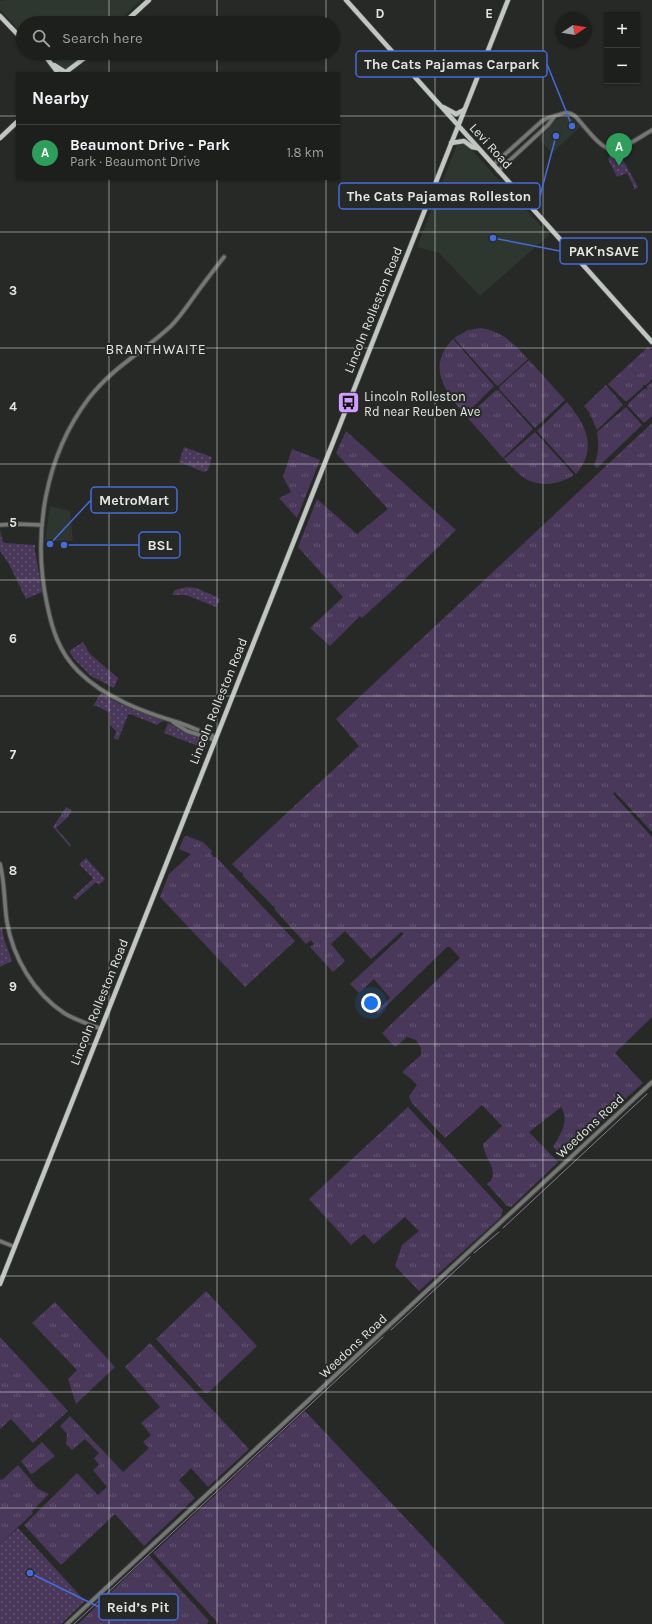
<!DOCTYPE html>
<meta charset="utf-8">
<style>
:root{--surface:#1c1f1c;--page:#292c29;--text:#f1f3f6;--muted:#a0a2a3;--line:#3a3d3b;--accent:#d09dff}
body{margin:0;font-family:Karla,sans-serif;background:var(--page);color:var(--text)}
.controls{position:absolute;right:12px;top:12px;display:grid;overflow:hidden;border-radius:0px;box-shadow:0 1px 3px #0004}
.controls button{width:36px;height:36px;display:grid;place-items:center;padding:0;border:0;border-bottom:1px solid var(--line);background:var(--surface);color:var(--text);font:20px sans-serif}
.compass{position:absolute;left:556px;top:12px;width:36px;height:36px;border-radius:50%;background:var(--surface);box-shadow:0 1px 3px #0004;rotate:78deg}
.you{position:absolute;left:371px;top:1003px;width:14px;height:14px;margin:-10px;border:3px solid #fff;border-radius:50%;background:#1a73e8;box-shadow:0 0 0 6px #1a73e833}
.badge{display:grid;place-items:center;width:26px;height:26px;border-radius:50%;background:var(--accent);color:#fff;font-size:13px;font-weight:700}
.pin{position:absolute;translate:-50% -33px;filter:drop-shadow(0 1px 2px #0008)}
.pin::after{content:'';position:absolute;top:21px;width:14px;height:12px;background:inherit;clip-path:polygon(0 0,100% 0,50% 100%)}
.list{margin:0;padding:0;list-style:none}
h2{display:flex;justify-content:space-between;align-items:center;height:52px;margin:0;padding:0 16px;font-size:17px}
h2 small{font-size:13px;font-weight:400;color:var(--muted)}
.list li{display:grid;grid-template-columns:26px 1fr auto;gap:12px;align-items:center;box-sizing:border-box;height:56px;padding:0 16px;border-top:1px solid var(--line)}
.list b{display:block;font-size:15px;white-space:nowrap}
.list p{margin:0;font-size:13px;white-space:nowrap;color:var(--muted)}
.list em{font-size:13px;font-style:normal;color:var(--muted)}
.icon{flex:none;width:22px;height:22px;fill:none;stroke:currentColor;stroke-width:2;stroke-linecap:round;stroke-linejoin:round}
.map{position:relative;flex:none;width:652px;height:1624px;overflow:hidden}
.search{position:absolute;background:var(--surface);box-shadow:0 1px 3px #0004;left:16px;top:16px;width:324px;height:44px;display:flex;align-items:center;gap:10px;box-sizing:border-box;padding:0 14px;border-radius:22px;color:var(--muted);font-size:15px}
.panel{position:absolute;background:var(--surface);box-shadow:0 1px 3px #0004;left:16px;top:72px;width:324px;height:108px;border-radius:0px}
.map>svg:first-child{display:block}
.built{fill:#2e3630}
.grass{fill:url(#grass-tufts)}
.park{fill:url(#park-dots)}
.lines{fill:none;stroke-linecap:round;stroke-linejoin:round}
.stream{stroke:#8a7b9a;stroke-width:1}
.minor-casing{stroke:#444744;stroke-width:5.5}
.major-casing{stroke:#444744;stroke-width:6}
.minor{stroke:#757775;stroke-width:3.5}
.major{stroke:#c2c6c3;stroke-width:4.5}
.grid{fill:none;stroke:#e3e5e3;stroke-width:1;stroke-opacity:0.55}
.labels{text-anchor:middle;dominant-baseline:central;stroke-width:4;stroke-linejoin:round;paint-order:stroke}
.street-label{font-size:13px;fill:#e3e5e3;stroke:#262926}
.poi-label{font-size:13px;fill:#e3e5e3;stroke:#262926;text-anchor:start}
.neighbourhood-label{font-size:14px;letter-spacing:1px;fill:#e3e5e3;stroke:#262926}
.grid-label{font-size:13px;text-anchor:middle;font-weight:bold;fill:#e3e5e3;stroke:#262926;stroke-width:4;stroke-linejoin:round;paint-order:stroke}
.leader{fill:none;stroke:#456cda;stroke-width:1.5}
.callout-dot{fill:#456cda;stroke:#262926;stroke-width:1.5}
.callout{fill:#262926;stroke:#456cda;stroke-width:1.5}
.callout-label{font-size:14px;text-anchor:middle;font-weight:bold;fill:#e3e5e3}
</style>
<div class="map">
<svg width="652" height="1624" viewBox="0 0 652 1624">
<defs>
<pattern id="grass-tufts" width="24" height="20" patternUnits="userSpaceOnUse"><rect width="24" height="20" fill="#4a385b"/><path d="M3 7l-1-3M5 7V3M7 7l1-3M15 17l-1-3M17 17v-4M19 17l1-3" fill="none" stroke="#645572"/></pattern>
<pattern id="park-dots" width="8" height="8" patternUnits="userSpaceOnUse"><rect width="8" height="8" fill="#4a385b"/><path d="M2 2h.1M6 6h.1" fill="none" stroke="#645572" stroke-width="1.8" stroke-linecap="round"/></pattern>
</defs>
<rect width="100%" height="100%" fill="#262926"/>
<!-- built -->
<g class="built">
<path d="M6,0H141L117,23H23V35L0,9V1Z"/>
<path d="M48,53H84L67,69L59,65Z"/>
<path d="M565,116L573,119L580,127L552,153L539,139L556,120Z"/>
<path d="M460,137L549,235L480,296L439,253L417,247Z"/>
<path d="M50,506L70,511L73,541H45Z"/>
</g>
<!-- grass -->
<g class="grass">
<path d="M481,328C504,332 513,343 528,359L498,386L496,385L454,338L468,330Z"/>
<path d="M453,339L494,386L465,415C445,392 426,366 453,339Z"/>
<path d="M648,347L652,351V379L646,385H643V387L627,401H625L608,384Z"/>
<path d="M529,360L565,400L535,428L499,389L500,386Z"/>
<path d="M652,382V416L644,423L628,406L629,403L644,389H647V386Z"/>
<path d="M606,385L623,405L597,430L589,412L584,406Z"/>
<path d="M498,390L533,429L503,458L467,417L495,391Z"/>
<path d="M567,402C586,425 598,448 576,474L537,431Z"/>
<path d="M626,407L642,425L597,468L594,465C599,454 599,444 597,432Z"/>
<path d="M652,423V832L615,792L613,794L652,837V1017L615,1053L643,1083L562,1156L553,1147C560,1135 570,1121 561,1107L529,1132L558,1162L511,1207L507,1206L487,1184L488,1182H490C499,1168 484,1159 483,1144L502,1126L482,1105L445,1138L411,1102L409,1096L417,1085L410,1078L403,1073V1071L421,1055V1048L416,1040L407,1037L395,1047L382,1033L460,958L450,947H447L378,1014L376,1011L390,998L374,979L359,993L350,984L404,934L401,932L371,959L345,931L331,944L345,961L333,972L310,947L314,944L311,940L306,944L275,910V908L243,876V873L240,872L232,864L359,746L336,719Z"/>
<path d="M346,431L456,530L406,578L362,618L360,616L330,646L310,628L343,597L298,547L317,499L357,534L388,509L336,453Z"/>
<path d="M535,432L574,475C559,485 538,488 523,477C516,472 510,465 504,459Z"/>
<path d="M292,449L320,460L297,518L279,498L291,492L283,477Z"/>
<path d="M66,807L72,810L69,816L56,828L71,845L70,847L53,827Z"/>
<path d="M187,836L203,842L212,851L211,854L213,857H216L295,941L245,987L160,897L169,874L191,854L179,849L184,837Z"/>
<path d="M408,1107L503,1210L501,1217L419,1291L395,1266L402,1245L419,1231L405,1217L374,1244L364,1234L351,1245L309,1199Z"/>
<path d="M206,1291L257,1346L208,1393H205L156,1339Z"/>
<path d="M55,1302L115,1367L76,1404L68,1379L77,1370L32,1323Z"/>
<path d="M0,1337L68,1411L33,1443L11,1419L0,1429Z"/>
<path d="M150,1343L249,1449L208,1487L191,1468L179,1480L195,1498L144,1546L115,1514L61,1565L24,1525L77,1473L98,1495L107,1487L93,1470L99,1465L94,1458L99,1453L85,1439L72,1450L66,1444L67,1434L60,1426L70,1416L123,1472L149,1448L143,1442L151,1435L141,1423L160,1407L125,1367Z"/>
<path d="M305,1411L505,1624H219L153,1553Z"/>
<path d="M42,1442L55,1456L32,1474H31L21,1461Z"/>
<path d="M18,1465L38,1489L49,1494L32,1511L33,1513L0,1544V1479L2,1480Z"/>
<path d="M149,1555L209,1621L207,1624H78Z"/>
</g>
<!-- park -->
<g class="park">
<path d="M618,151L638,187L634,190V187L627,173L617,177L608,159L612,152Z"/>
<path d="M184,447L212,457L208,470L204,472L179,462Z"/>
<path d="M109,499L130,506L127,514L107,507Z"/>
<path d="M0,530L3,542L5,543L35,545V551L42,592L26,599L9,564L0,551Z"/>
<path d="M187,587L196,588L217,597L220,599L216,607L186,595H172L175,590Z"/>
<path d="M83,642L90,654L118,678L114,688L91,676L75,660L69,651Z"/>
<path d="M101,693L120,704L165,719L157,725L130,714L128,715L118,740L114,738L116,731L110,725V713L97,706H93Z"/>
<path d="M168,723L189,734L209,740L206,749L164,733Z"/>
<path d="M86,858L105,879L99,885L97,883H95L76,900L73,897L92,880L93,878L79,864Z"/>
<path d="M0,928H2L4,939L12,961L0,967Z"/>
<path d="M18,1528L85,1601L61,1624H0V1544Z"/>
</g>
<g class="lines">
<!-- stream -->
<g class="stream">
<path d="M503,1228L647,1094"/>
<path d="M474,1253L499,1232"/>
<path d="M391,1330L470,1257"/>
<path d="M74,1624L383,1337"/>
</g>
<defs>
<g id="minor">
<path d="M493,165L542,121C546,118 549,118 554,116C563,114 567,110 575,116C584,125 602,152 615,150C626,147 642,136 652,130"/>
<path d="M498,171L548,125L554,117"/>
<path d="M0,525L17,524L42,525"/>
<path d="M173,722L187,731L215,740"/>
<path d="M216,737C204,733 192,727 180,723C143,712 105,698 78,671C59,652 52,629 47,604C32,534 45,456 89,398C114,366 142,353 171,326C179,318 186,308 193,298C203,284 213,271 224,257"/>
<path d="M0,864C5,883 4,903 7,922C13,958 34,993 64,1013C75,1020 89,1024 101,1029"/>
<path d="M0,1241L15,1247"/>
<path d="M67,1624L652,1082"/>
</g>
<g id="major">
<path d="M346,0L652,342"/>
<path d="M0,16L23,40"/>
<path d="M124,23L149,0"/>
<path d="M43,53L58,73"/>
<path d="M54,65L65,72"/>
<path d="M66,72L91,53"/>
<path d="M443,107L456,114L464,110"/>
<path d="M0,138L17,122"/>
<path d="M451,143L464,141L472,147L477,148"/>
<path d="M0,1284L508,0"/>
</g>
</defs>
<!-- minor casing -->
<use href="#minor" class="minor-casing"/>
<!-- major casing -->
<use href="#major" class="major-casing"/>
<!-- minor -->
<use href="#minor" class="minor"/>
<!-- major -->
<use href="#major" class="major"/>
</g>
<!-- grid -->
<path class="grid" d="M109,0V23M217,0V23M326,0V23M435,0V1624M543,0V1624M109,53V73M217,53V73M326,53V73M0,116H17M339,116H652M109,179V1624M217,179V1624M326,179V1624M0,232H652M0,348H652M0,464H652M0,580H652M0,696H652M0,812H652M0,928H652M0,1044H652M0,1160H652M0,1276H652M0,1392H652M0,1508H652"/>
<!-- icons -->
<defs>
<symbol id="bus-square" viewBox="-11 -11 22 22"><rect x="-9" y="-9" width="18" height="18" rx="4" fill="#d09dff" stroke="#262926"/><path d="M-5-6H5V4H4V6H2V4H-2V6H-4V4H-5ZM-3.5-4V0h7V-4ZM-3.5 1.2v1.5H-2V1.2ZM2 1.2v1.5H3.5V1.2Z" fill="#111"/></symbol>
</defs>
<g fill-rule="evenodd">
<use href="#bus-square" x="336" y="390" width="25" height="25"/>
</g>
<g class="labels">
<!-- street labels -->
<g class="street-label">
<text transform="translate(491 146) rotate(48)">Levi Road</text>
<text transform="translate(373 310) rotate(-68)">Lincoln Rolleston Road</text>
<text transform="translate(218 701) rotate(-68)">Lincoln Rolleston Road</text>
<text transform="translate(99 1002) rotate(-68)">Lincoln Rolleston Road</text>
<text transform="translate(590 1126) rotate(-43)">Weedons Road</text>
<text transform="translate(353 1346) rotate(-43)">Weedons Road</text>
</g>
<!-- poi labels -->
<g class="poi-label">
<text x="364" y="396">Lincoln Rolleston<tspan x="364" dy="15">Rd near Reuben Ave</tspan></text>
</g>
<!-- neighbourhood labels -->
<g class="neighbourhood-label">
<text x="156" y="349">BRANTHWAITE</text>
</g>
</g>
<g class="grid-label">
<text x="380" y="18">D</text>
<text x="489" y="18">E</text>
<text x="13" y="295">3</text>
<text x="13" y="411">4</text>
<text x="13" y="527">5</text>
<text x="13" y="643">6</text>
<text x="13" y="759">7</text>
<text x="13" y="875">8</text>
<text x="13" y="991">9</text>
</g>
<!-- callouts -->
<path class="leader" d="M572 126L547 64M556 136L540 196M493 238L560 251M50 544L91 500M64 545L139 545M30 1573L99 1607"/>
<g class="callout-dot">
<circle cx="572" cy="126" r="4"/>
<circle cx="556" cy="136" r="4"/>
<circle cx="493" cy="238" r="4"/>
<circle cx="50" cy="544" r="4"/>
<circle cx="64" cy="545" r="4"/>
<circle cx="30" cy="1573" r="4"/>
</g>
<g class="callout">
<rect x="356" y="51" width="191" height="26" rx="4"/>
<rect x="339" y="183" width="201" height="26" rx="4"/>
<rect x="560" y="238" width="87" height="26" rx="4"/>
<rect x="91" y="487" width="86" height="26" rx="4"/>
<rect x="139" y="532" width="41" height="26" rx="4"/>
<rect x="99" y="1594" width="79" height="26" rx="4"/>
</g>
<g class="callout-label">
<text x="452" y="69">The Cats Pajamas Carpark</text>
<text x="439" y="201">The Cats Pajamas Rolleston</text>
<text x="604" y="256">PAK'nSAVE</text>
<text x="134" y="505">MetroMart</text>
<text x="160" y="550">BSL</text>
<text x="138" y="1612">Reid’s Pit</text>
</g>
</svg>
<div class="controls">
<button>+</button>
<button>−</button>
</div>
<svg class="compass" viewBox="-18 -18 36 36"><path d="M0-13l5 13h-10z" fill="#e53935"/><path d="M0 13l5-13h-10z" fill="#a0a2a3"/></svg>
<div class="you"></div>
<div class="pin badge" style="left:619px;top:166px;background:#2e9e5b">A</div>
<div class="search"><svg class="icon" aria-label="search" viewBox="0 0 24 24"><circle cx="10" cy="10" r="6"/><path d="M15 15l6 6"/></svg>Search here</div>
<section class="panel">
<h2>Nearby<small></small></h2>
<ul class="list">
<li><span class="badge" style="background:#2e9e5b">A</span><div><b>Beaumont Drive - Park</b><p>Park · Beaumont Drive</p></div><em>1.8 km</em></li>
</ul>
</section>
</div>
